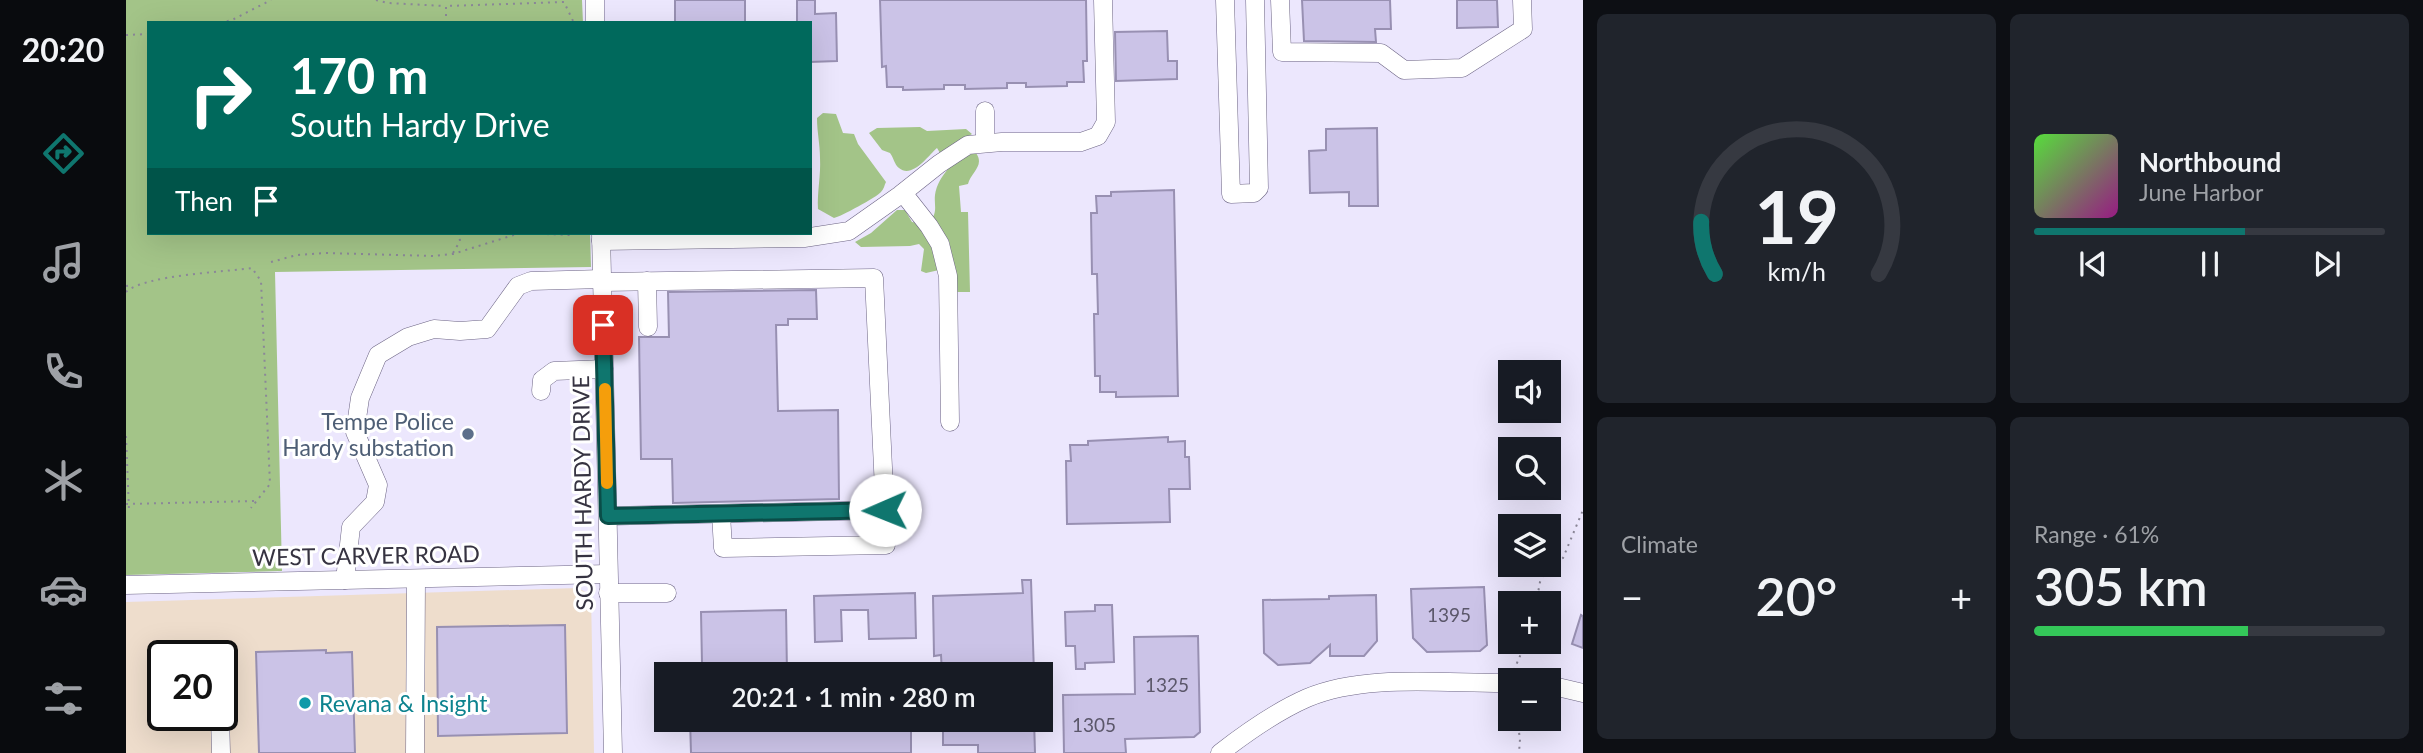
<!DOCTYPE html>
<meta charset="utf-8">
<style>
body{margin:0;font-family:Lato,sans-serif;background:#20242c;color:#f1f3f6;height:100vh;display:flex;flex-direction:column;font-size:26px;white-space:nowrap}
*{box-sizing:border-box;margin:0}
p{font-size:23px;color:#9ea1a6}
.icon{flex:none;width:38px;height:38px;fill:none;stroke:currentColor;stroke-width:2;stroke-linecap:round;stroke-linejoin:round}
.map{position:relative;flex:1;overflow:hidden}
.drawer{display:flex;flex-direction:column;gap:14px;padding:14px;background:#0d0f14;width:840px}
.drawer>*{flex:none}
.top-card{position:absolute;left:21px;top:21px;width:665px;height:214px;border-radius:0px;box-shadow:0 7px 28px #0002;background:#00695c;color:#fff;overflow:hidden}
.buttons{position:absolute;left:1372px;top:360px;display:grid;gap:14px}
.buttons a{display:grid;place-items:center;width:63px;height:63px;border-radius:0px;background:#171b24;box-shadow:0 7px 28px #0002;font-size:35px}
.speed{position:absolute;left:21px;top:640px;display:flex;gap:14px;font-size:35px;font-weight:700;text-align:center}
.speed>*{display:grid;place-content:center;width:91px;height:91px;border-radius:50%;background:#171b24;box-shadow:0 7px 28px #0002;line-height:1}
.speed .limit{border:4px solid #111;border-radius:10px;background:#fff;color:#111}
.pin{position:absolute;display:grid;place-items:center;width:60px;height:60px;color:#fff;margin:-30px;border-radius:14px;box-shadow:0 4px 10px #0006}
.me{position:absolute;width:77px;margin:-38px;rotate:269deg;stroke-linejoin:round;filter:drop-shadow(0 0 5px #0008)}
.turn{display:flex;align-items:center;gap:24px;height:147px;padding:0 28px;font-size:32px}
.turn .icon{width:91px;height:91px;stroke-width:2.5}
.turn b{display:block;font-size:49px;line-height:60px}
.then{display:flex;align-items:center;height:66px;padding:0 28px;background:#0003;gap:14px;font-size:26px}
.big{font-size:52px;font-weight:600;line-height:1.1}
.drawer .widget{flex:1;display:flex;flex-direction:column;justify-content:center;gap:10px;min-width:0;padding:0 24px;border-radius:10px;background:#20242c}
.drawer .dial{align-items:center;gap:0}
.dial svg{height:182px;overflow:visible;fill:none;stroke:#363941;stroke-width:7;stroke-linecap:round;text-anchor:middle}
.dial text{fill:#f1f3f6;stroke:none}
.song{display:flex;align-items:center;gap:21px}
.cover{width:84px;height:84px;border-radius:10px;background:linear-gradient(135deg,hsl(110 70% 55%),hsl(310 70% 35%))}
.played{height:7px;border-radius:4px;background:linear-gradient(90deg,#0f766e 60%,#363941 60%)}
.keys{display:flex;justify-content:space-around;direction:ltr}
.heat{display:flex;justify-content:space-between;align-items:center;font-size:38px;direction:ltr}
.charge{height:10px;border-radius:5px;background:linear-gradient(90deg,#34c759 61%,#363941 0)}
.drawer .tiles{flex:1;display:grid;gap:14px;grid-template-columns:repeat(2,1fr)}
.trip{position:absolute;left:528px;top:662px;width:399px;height:70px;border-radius:0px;background:#171b24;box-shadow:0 7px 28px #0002;font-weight:600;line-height:70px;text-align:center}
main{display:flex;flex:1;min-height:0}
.tabs{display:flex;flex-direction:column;width:126px;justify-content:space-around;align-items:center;background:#090b0e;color:#9ea1a6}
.tabs .icon{width:49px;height:49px}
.tabs .on{color:#0f766e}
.tabs b{font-size:32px;color:#f1f3f6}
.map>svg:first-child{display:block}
</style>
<main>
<nav class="tabs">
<b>20:20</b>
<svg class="icon on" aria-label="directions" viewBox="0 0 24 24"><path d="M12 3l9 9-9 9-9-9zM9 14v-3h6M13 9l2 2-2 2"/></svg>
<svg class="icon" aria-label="music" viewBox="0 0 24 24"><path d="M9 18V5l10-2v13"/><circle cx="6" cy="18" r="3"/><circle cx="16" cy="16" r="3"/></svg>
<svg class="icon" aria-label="phone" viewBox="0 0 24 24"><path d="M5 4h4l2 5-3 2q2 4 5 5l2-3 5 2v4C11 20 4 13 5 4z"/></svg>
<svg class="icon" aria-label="climate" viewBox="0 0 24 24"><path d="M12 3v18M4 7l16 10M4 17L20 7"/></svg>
<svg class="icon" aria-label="car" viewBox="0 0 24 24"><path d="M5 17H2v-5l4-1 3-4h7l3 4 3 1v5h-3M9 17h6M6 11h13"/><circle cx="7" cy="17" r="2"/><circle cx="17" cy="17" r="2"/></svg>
<svg class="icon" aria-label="filters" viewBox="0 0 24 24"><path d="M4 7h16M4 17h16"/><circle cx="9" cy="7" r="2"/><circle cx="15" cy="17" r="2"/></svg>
</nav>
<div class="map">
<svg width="1457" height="753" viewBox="0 0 1457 753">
<rect width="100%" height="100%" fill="#ece7fd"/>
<path fill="#edc" fill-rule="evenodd" d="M452 588 465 595 468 753H0V602ZM37 656H96V716H37Z"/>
<g fill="#a3c488">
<polygon points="0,0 456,0 457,23 23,23 23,233 464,233 465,267 149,272 156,571 0,575"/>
<path d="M697 113 710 114 717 133 728 134 732 144 760 182C758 186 758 189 755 192 751 197 714 217 708 218L692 209C691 192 695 175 694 158 694 144 691 132 691 118Z"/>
<path d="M794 127 801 131 840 129 846 134 814 153 811 148C802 156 786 179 773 168 768 164 768 158 764 153L756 150 743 133 751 128Z"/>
<path d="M850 153C859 166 845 172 842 184L833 186 835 212H842L844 292H831L823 241 807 217C811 210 808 203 809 195 812 176 830 156 850 153Z"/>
<polygon points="771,210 779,210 786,222 793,223 809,247 813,270 800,273 795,271 798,249 793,244 784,246 735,247 729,242 745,233"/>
</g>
<g fill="#cbc3e7" stroke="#9890b2" stroke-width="2">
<rect x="549" y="0" width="70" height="23"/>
<polygon points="671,0 689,0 689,14 710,13 711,61 684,62 684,23 671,23"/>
<polygon points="754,0 960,0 961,61 957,61 958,82 941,82 941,86 900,87 900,83 881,83 881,88 839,89 839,85 818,85 818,89 777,90 777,87 761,87 760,66 756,67"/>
<polygon points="1176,0 1264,0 1265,29 1249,29 1250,42 1178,41"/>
<polygon points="1331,0 1371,0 1372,27 1331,28"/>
<polygon points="1041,31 1042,61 1051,61 1051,79 990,81 989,32"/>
<polygon points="1251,128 1252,206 1223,206 1223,192 1184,193 1183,151 1200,150 1200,129"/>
<polygon points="1048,190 1052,396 990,397 990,392 974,392 974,376 969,376 968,314 972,314 971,274 966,274 965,213 971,213 970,196 985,196 985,192"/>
<polygon points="690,290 691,319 662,319 662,325 650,325 652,411 712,410 713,499 547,503 546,459 515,459 513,337 543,337 542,292"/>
<polygon points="1042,437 1042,442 1059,441 1059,457 1063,457 1064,489 1043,489 1044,522 941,524 940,461 945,461 944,445 962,445 962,441"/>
<polygon points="896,580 905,580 908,674 816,674 815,655 808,656 807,596 897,593"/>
<polygon points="1358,587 1361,645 1354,651 1301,652 1287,638 1285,589"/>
<polygon points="789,593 790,638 743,639 742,610 715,610 716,641 689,642 688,596"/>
<polygon points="1250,595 1251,641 1238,656 1204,656 1204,645 1184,663 1152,665 1138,653 1137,600 1203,599 1203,596"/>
<polygon points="969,605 986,605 988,662 959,663 959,669 950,669 949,646 940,646 939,612 969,611"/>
<polygon points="660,610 661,674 571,674 571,664 576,664 575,612"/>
<polygon points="1455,615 1457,616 1457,648 1446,644"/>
<polygon points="439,625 441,733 312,736 311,627"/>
<polygon points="1072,636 1074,732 1068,737 999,739 1000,753 938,753 937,695 1009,694 1008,637"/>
<polygon points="200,650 200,653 226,652 229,753 133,753 130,652"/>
<polygon points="564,719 785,719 785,753 565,753"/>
<polygon points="840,719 908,719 909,753 852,753 852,745 817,745 817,725 840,724"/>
</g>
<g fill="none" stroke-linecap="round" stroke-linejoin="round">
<defs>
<g id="minor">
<polyline points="469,0 469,23"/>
<polyline points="1099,0 1105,194 1128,193 1133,188 1129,0"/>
<polyline points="1154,0 1156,52 1255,53 1278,70 1336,68 1397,29 1396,0"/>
<polyline points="859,111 859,143"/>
<polyline points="777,193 803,226 814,244 822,276 824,422"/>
<polyline points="475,233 487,753"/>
<polyline points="475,241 678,238 723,231 774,195 813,164 842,145 876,142 955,142 972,136 980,122 977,0"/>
<polyline points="521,281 522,327"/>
<polyline points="476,282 748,278 759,510 482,516"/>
<polyline points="415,391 416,380 428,371 478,369"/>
<polyline points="595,514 597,548 760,545 759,510"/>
<polyline points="219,580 225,527 249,502 252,485 229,432 234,398 252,355 282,337 308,329 334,331 361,329 392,286 405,281 476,279"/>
<polyline points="0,585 482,574"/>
<polyline points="482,593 541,593"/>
<polyline points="1423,685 1457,693"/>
<polyline points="94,716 95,753"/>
<polyline points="289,753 290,579"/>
<path d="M1094 753C1121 732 1149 712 1181 698 1240 673 1321 684 1384 683"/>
</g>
</defs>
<use href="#minor" stroke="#6d6585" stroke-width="19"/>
<g stroke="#8b8798" stroke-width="2" stroke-dasharray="2 5" stroke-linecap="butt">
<polyline points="250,0 262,3 319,6"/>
<polyline points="94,23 106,20 145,0"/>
<polyline points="320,23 320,6 438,2 448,23"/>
<polyline points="0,35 23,34"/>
<polyline points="327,253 334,241 333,233"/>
<polyline points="145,262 171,255 200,253 307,256 327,254 394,233 444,235 445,233"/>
<polyline points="0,286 6,285"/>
<path d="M0 292C18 275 98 272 126 268L135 281 144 484 125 508"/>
<polyline points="0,436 3,510"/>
<polyline points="0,504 128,501"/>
<polyline points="1410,604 1414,582 1420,569 1437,558 1457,510"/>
<polyline points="1388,670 1400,642"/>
<polyline points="1391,719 1394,739 1393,753"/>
</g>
<use href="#minor" stroke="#fff" stroke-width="18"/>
</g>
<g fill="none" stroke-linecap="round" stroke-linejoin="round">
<defs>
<polyline id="route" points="477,325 482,516 759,510"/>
</defs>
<use href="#route" stroke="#0a4d48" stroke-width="18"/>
<use href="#route" stroke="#0f766e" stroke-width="12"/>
<polyline stroke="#f59e0b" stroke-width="12" points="479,389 481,483"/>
</g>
<circle fill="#5c6f8a" stroke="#fff" stroke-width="2.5" cx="342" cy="434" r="7"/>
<circle fill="#0f9aa8" stroke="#fff" stroke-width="2.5" cx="179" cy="703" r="7"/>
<g text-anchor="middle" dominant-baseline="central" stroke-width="6" stroke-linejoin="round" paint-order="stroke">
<g font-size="19" fill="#5b576a">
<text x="1323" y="614">1395</text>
<text x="1041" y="684">1325</text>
<text x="968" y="724">1305</text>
</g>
<g font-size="23" fill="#4e5e75" stroke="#fff" text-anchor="end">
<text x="328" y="421">Tempe Police<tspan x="328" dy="26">Hardy substation</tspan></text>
</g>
<g font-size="23" fill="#363341" stroke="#fff">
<text transform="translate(456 493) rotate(-91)">SOUTH HARDY DRIVE</text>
<text transform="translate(240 555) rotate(-1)">WEST CARVER ROAD</text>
</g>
<g font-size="23" fill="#0d838f" stroke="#fff" text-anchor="start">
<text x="193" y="703">Revana &amp; Insight</text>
</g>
</g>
</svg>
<div class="buttons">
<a><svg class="icon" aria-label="sound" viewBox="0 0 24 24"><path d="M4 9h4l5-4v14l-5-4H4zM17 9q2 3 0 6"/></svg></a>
<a><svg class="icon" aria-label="search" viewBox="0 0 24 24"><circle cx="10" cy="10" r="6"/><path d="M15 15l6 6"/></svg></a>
<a><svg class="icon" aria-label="layers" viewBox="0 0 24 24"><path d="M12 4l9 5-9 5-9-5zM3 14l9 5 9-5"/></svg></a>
<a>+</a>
<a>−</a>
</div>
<div class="speed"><div class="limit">20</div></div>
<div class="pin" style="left:477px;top:325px;background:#d93025"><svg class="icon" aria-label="arrive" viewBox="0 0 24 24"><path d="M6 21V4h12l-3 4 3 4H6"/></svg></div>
<svg class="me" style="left:759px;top:510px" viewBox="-20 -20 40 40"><circle r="19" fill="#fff"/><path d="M0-13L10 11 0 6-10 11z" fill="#0f766e"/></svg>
<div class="trip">20:21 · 1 min · 280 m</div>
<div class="top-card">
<div class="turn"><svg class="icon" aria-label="right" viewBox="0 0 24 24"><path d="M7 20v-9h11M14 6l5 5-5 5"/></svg><div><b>170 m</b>South Hardy Drive</div></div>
<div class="then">Then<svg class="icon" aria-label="arrive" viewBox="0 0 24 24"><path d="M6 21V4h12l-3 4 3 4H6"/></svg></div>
</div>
</div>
<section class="drawer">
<div class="tiles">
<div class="widget dial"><svg viewBox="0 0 100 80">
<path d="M14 69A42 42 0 1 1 86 69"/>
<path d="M14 69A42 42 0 0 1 8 46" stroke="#0f766e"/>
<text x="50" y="56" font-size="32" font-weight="700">19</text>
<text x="50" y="72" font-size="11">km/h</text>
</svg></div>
<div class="widget">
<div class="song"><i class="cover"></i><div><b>Northbound</b><p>June Harbor</p></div></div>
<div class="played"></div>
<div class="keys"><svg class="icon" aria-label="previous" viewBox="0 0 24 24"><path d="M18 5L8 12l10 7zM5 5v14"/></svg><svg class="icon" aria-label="pause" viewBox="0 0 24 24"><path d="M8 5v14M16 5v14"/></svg><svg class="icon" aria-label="next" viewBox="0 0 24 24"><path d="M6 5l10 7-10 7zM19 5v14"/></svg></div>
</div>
<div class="widget"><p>Climate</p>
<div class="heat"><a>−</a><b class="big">20°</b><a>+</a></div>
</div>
<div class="widget"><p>Range · 61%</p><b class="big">305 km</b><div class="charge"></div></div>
</div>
</section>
</main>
